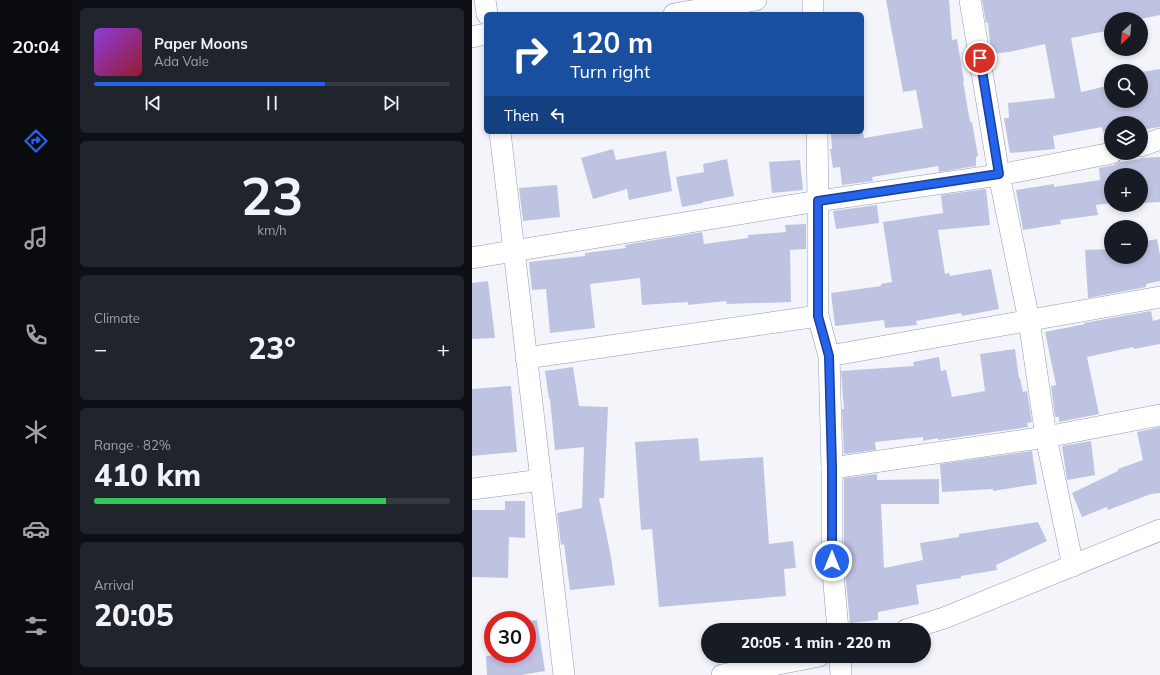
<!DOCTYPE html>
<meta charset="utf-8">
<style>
body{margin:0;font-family:Mulish,sans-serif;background:#20242c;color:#f1f3f6;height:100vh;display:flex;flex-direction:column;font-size:15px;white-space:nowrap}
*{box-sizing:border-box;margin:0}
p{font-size:13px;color:#9ea1a6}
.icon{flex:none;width:22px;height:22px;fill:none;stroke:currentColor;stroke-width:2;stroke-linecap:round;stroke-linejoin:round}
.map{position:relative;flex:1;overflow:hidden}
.side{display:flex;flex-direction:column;gap:8px;padding:8px;background:#0d0f14;width:400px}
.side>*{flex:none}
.hud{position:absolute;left:12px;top:12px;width:380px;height:122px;border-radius:6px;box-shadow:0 2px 6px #0003;background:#1a4fa0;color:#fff;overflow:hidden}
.needle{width:26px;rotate:206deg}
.tools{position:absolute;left:632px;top:12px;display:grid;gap:8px}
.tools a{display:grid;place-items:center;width:44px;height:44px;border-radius:50%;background:#171b24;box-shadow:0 2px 6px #0003;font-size:20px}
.speed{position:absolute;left:12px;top:611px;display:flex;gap:8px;font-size:20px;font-weight:700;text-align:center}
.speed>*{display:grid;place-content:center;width:52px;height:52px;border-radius:50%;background:#171b24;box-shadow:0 2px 6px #0003;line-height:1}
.speed .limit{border:6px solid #d22;background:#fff;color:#111}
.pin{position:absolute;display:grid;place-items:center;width:34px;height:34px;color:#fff;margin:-17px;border:2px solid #fff;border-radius:50%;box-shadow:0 1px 4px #0007}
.me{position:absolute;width:44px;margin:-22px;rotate:0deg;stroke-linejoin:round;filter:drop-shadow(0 0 3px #0008)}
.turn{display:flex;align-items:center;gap:14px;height:84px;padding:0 20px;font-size:18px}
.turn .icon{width:52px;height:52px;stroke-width:2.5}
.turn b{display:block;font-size:28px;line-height:34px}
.then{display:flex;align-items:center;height:38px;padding:0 20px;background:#0003;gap:8px;font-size:15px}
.big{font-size:30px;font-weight:800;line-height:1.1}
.side .card{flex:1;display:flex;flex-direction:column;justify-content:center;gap:6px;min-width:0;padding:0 14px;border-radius:6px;background:#20242c}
.side .dial{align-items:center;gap:0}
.dial b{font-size:52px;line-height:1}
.song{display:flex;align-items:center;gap:12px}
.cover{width:48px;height:48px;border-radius:6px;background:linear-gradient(135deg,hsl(270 70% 55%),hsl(350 70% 35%))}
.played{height:4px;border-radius:2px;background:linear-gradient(90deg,#2563eb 65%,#363941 65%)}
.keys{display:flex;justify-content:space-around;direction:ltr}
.heat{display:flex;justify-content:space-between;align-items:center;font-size:22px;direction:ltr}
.charge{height:6px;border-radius:3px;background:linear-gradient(90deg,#34c759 82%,#363941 0)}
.trip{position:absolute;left:229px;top:623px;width:230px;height:40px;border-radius:20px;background:#171b24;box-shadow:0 2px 6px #0003;font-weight:800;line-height:40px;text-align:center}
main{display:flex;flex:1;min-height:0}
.dock{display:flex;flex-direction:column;width:72px;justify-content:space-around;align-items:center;background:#090b0e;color:#9ea1a6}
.dock .icon{width:28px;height:28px}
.dock .active{color:#2563eb}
.dock b{font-size:18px;color:#f1f3f6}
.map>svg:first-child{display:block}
</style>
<main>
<nav class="dock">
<b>20:04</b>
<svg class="icon active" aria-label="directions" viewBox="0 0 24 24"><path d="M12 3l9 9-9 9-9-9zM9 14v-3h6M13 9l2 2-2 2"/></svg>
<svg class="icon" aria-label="music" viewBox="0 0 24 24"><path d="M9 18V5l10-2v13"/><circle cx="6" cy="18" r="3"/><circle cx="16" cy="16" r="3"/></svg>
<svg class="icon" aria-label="phone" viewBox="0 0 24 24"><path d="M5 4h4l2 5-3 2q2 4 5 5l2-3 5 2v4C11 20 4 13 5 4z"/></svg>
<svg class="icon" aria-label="climate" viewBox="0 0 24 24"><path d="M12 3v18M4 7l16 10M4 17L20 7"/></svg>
<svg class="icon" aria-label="car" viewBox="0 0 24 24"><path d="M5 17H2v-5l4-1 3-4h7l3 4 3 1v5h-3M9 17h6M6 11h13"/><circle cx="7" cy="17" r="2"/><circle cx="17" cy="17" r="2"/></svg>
<svg class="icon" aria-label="filters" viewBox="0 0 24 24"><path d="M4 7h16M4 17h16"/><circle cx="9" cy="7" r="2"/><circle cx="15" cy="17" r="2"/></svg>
</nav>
<section class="side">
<div class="card">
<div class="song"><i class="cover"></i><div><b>Paper Moons</b><p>Ada Vale</p></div></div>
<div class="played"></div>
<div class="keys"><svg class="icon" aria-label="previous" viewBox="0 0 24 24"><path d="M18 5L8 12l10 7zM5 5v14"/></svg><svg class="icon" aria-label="pause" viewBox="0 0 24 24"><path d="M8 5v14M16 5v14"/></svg><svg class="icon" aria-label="next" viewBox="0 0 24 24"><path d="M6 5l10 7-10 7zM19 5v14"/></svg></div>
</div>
<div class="card dial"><b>23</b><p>km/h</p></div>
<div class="card"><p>Climate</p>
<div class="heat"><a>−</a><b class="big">23°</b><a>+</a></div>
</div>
<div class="card"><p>Range · 82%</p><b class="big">410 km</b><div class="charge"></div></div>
<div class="card"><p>Arrival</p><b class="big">20:05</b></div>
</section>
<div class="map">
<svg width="688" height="675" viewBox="0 0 688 675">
<rect width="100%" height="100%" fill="#f4f5fb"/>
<g fill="#bfc3e2">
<polygon points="414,0 477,0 480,40 485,39 492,81 491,81 498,122 500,122 506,156 504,157 504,166 467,172 466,166 400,177 401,181 370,185 368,167 361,168 358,149 360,149 359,132 391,132 392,138 451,128 444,90 431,92"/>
<polygon points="510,0 688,0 688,15 669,19 639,19 639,30 599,38 609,92 639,85 639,101 669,101 669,72 688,69 688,127 669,130 669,123 639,123 639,130 631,132 630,127 581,136 583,149 538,153 532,118 537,118 536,103 583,98 573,44 537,52 519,54 516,23 514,23"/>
<polygon points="141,149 144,160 194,151 200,191 157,200 155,189 121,199 109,158"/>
<polygon points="688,157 688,202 671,203 671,198 669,199 669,175 639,175 639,203 624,205 626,215 588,220 589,224 551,230 544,190 582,184 582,187 628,180 627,168 642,165 648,162 668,159 668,158"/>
<polygon points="255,159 262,196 231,202 231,203 210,207 204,177 232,172 231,164"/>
<polygon points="328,160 331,190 300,193 297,162"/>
<polygon points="85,185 88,217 51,221 47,188"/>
<polygon points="514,189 518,225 466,230 473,274 477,273 478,276 519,269 527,309 490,316 489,313 444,321 445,325 413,328 412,320 363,326 359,293 409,286 409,284 420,282 411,222 471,213 469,195"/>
<polygon points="405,205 407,223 364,229 361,211"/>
<polygon points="334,224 334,249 318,250 319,302 255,304 254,301 216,305 216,302 170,305 168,278 118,284 123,328 78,333 74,289 60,290 57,262 113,256 113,253 154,248 153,245 230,232 232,244 276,238 276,235 314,232 313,225"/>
<polygon points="685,239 688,255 688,281 674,284 674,287 616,298 613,250 639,249 639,257 669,257 669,242"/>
<polygon points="16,281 23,338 0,339 0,283"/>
<polygon points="679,311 681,321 688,319 688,344 662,349 661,347 615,357 627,414 587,422 587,417 583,417 579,386 584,385 573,332 613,324 612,323"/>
<polygon points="543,349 547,378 548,378 551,392 555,391 560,422 555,423 556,427 466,440 466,438 451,441 451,437 403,442 404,450 372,454 370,409 372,409 369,371 442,366 441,362 467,357 469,371 474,370 480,397 513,391 508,354"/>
<polygon points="101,367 107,406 136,407 132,498 127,498 139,557 143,585 98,590 92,544 89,545 85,513 110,508 112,447 83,450 78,399 77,399 73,371"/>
<polygon points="39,386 45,452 0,456 0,389"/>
<polygon points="688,427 688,493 679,494 636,510 635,507 610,517 600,493 646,471 646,469 671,460 665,432"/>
<polygon points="226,438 228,461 291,457 297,544 321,541 324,568 312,569 314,596 187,607 180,529 169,530 163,442"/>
<polygon points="619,441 623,475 595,480 590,446"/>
<polygon points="560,451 565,484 521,491 521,489 470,492 468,464"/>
<polygon points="405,474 405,480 467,479 467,504 409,504 412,568 451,560 448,543 487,537 487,534 566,522 575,541 524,565 525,570 489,576 489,578 444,585 447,604 406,612 406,620 378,623 372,560 372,478"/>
<polygon points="33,501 53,501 53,538 37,537 36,578 0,577 0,510 33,510"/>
<polygon points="65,620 73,671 49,675 15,675 14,656 55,654 55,621"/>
</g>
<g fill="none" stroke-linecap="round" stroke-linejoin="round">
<defs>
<g id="street">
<polyline points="13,0 15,14"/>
<polyline points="341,0 341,14"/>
<polyline points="498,0 527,175 557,320 574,437 601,566"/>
<polyline points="202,14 284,0"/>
<polyline points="0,37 14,34"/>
<polyline points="28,132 92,675"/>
<polyline points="345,132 346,201 346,316 357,356 360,468 360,561 366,630"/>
<polyline points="669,146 688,139"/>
<polyline points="0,258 41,251 346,201 527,175 640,153"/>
<polyline points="357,356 688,297"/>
<polyline points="54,358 346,316"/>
<polyline points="360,468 574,437 688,415"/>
<polyline points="0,489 69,480"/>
<polyline points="434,630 472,618 688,530"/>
<polyline points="368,656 369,675"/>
<polyline points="250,675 347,656"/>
</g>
</defs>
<use href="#street" stroke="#9498b5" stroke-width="22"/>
<use href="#street" stroke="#fff" stroke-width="21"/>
</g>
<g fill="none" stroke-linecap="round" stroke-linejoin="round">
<defs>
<polyline id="route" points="360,561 360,468 357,356 346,316 346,201 527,174 508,58"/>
</defs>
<use href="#route" stroke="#184099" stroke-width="10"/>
<use href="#route" stroke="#2563eb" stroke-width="7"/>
</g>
</svg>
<div class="tools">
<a><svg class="needle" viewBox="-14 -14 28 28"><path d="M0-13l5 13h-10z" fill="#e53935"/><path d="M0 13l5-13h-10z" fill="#9ea1a6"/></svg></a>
<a><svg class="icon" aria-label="search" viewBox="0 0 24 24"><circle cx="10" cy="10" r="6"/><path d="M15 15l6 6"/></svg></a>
<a><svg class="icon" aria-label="layers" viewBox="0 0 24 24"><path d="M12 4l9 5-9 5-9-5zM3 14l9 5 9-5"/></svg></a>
<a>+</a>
<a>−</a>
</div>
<div class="speed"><div class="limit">30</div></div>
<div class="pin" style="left:508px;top:58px;background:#d93025"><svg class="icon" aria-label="arrive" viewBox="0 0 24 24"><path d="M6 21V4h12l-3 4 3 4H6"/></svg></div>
<svg class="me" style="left:360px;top:561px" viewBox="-20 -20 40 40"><circle r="17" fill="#2563eb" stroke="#fff" stroke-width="3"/><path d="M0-11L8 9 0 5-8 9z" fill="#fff"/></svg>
<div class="trip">20:05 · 1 min · 220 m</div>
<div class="hud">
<div class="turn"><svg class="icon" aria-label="right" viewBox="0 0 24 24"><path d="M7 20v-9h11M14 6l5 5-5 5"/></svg><div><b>120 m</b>Turn right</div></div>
<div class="then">Then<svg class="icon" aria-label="left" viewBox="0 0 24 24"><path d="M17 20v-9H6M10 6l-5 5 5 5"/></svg></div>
</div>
</div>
</main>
